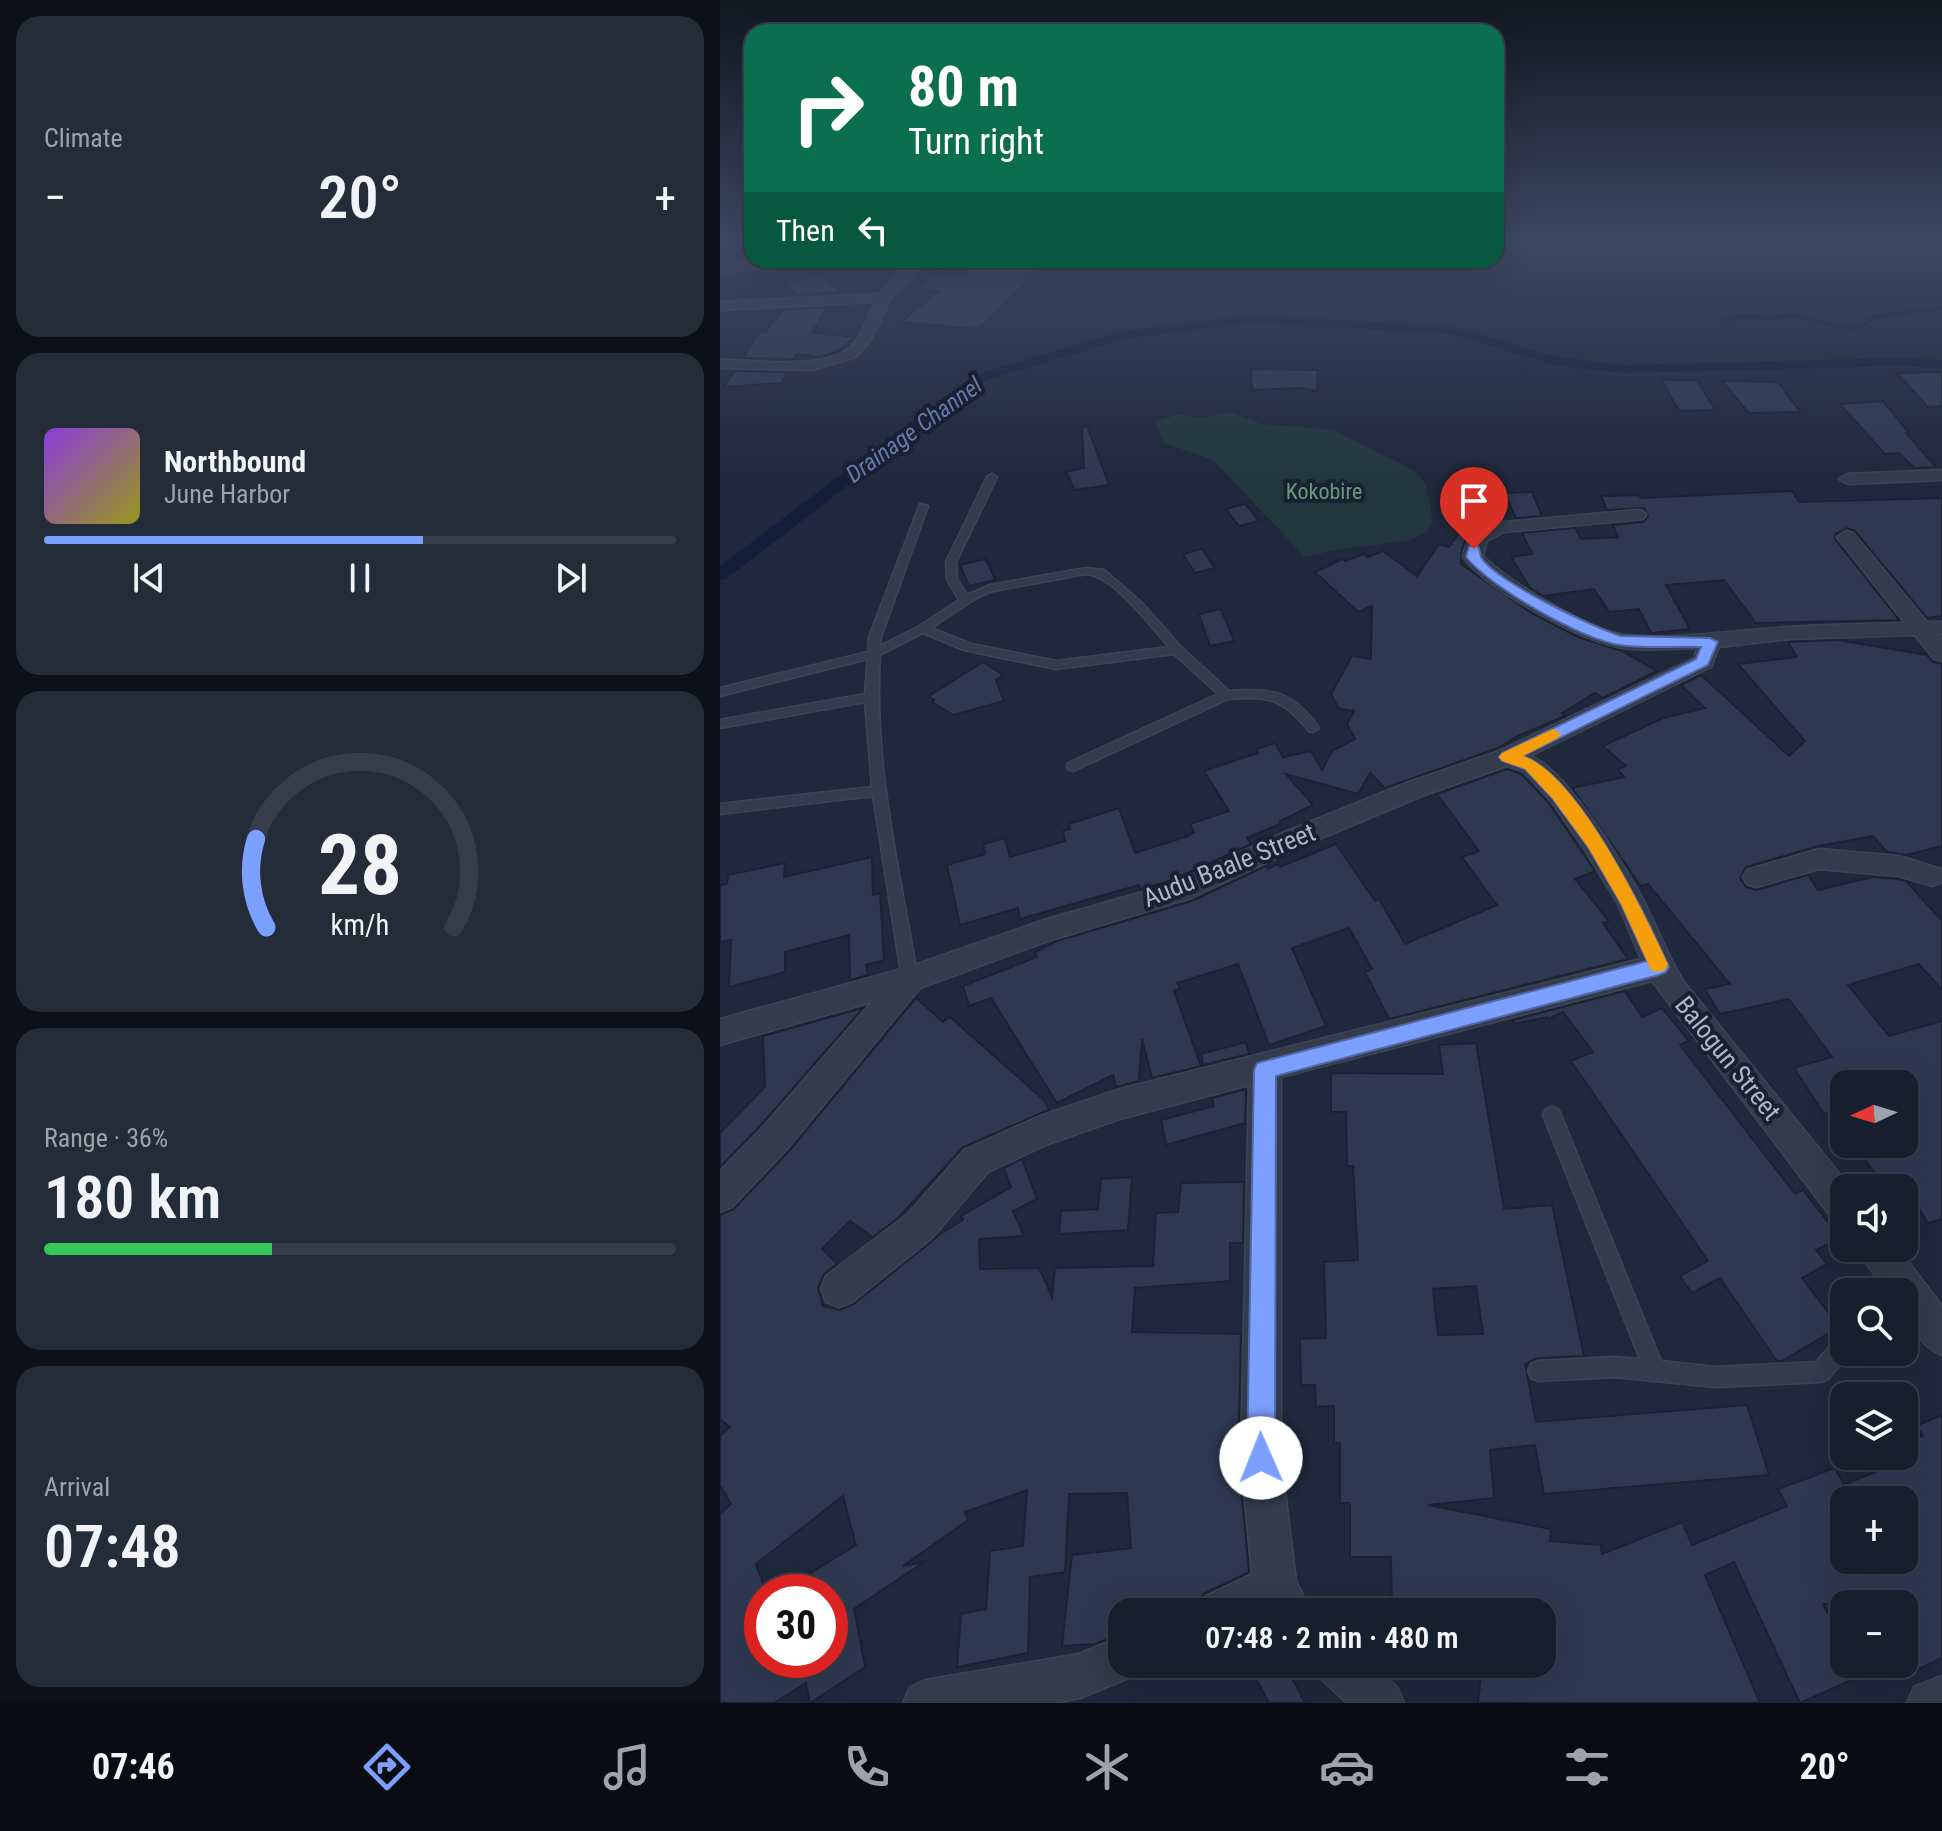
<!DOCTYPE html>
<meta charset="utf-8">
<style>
body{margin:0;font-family:"Roboto Condensed",sans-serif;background:#242b39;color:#f1f3f6;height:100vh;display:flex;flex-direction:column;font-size:30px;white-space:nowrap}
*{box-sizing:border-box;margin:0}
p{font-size:26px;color:#9ea2aa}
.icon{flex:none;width:44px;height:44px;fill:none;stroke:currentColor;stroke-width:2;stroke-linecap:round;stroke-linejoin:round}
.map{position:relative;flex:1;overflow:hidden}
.drawer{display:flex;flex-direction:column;gap:16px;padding:16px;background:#0d1019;width:720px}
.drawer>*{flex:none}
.guide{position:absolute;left:24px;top:24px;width:760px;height:244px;border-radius:24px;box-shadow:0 8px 32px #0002,0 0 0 2px #363c49;background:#0b6e4f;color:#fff;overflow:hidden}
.needle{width:52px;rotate:266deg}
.fabs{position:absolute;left:1110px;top:1070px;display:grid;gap:16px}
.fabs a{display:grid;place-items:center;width:88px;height:88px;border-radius:16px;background:#171e2d;box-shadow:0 8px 32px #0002,0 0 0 2px #363c49;font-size:40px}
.speed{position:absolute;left:24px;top:1574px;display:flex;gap:16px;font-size:40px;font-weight:700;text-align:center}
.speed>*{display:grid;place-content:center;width:104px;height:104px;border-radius:50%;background:#171e2d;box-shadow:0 8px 32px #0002,0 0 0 2px #363c49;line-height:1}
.speed .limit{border:12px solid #d22;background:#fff;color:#111}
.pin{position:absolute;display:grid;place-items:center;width:68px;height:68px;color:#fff;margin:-82px -34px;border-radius:50% 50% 50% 0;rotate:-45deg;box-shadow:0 0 8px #0007}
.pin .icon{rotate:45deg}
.me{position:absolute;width:88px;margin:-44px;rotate:359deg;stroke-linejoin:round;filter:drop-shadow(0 0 6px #0008)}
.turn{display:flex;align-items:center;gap:28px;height:168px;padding:0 32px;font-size:36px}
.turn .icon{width:104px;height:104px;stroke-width:2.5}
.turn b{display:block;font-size:56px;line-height:68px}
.then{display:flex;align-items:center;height:76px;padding:0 32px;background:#0003;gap:16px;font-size:30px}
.big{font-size:60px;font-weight:600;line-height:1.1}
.drawer .card{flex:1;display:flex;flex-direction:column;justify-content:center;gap:12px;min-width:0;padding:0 28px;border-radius:24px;background:#242b39}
.drawer .dial{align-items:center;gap:0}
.dial svg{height:208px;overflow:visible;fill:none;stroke:#363c49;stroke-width:7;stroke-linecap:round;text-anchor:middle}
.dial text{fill:#f1f3f6;stroke:none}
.song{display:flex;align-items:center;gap:24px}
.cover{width:96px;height:96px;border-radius:12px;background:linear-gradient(135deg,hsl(270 70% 55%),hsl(60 70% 35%))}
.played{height:8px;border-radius:4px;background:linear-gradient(90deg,#7ca0ff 60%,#363c49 60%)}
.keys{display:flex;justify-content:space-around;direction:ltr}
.heat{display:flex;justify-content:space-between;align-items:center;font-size:44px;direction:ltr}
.charge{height:12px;border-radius:6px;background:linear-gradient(90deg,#34c759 36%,#363c49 0)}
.trip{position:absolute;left:388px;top:1598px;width:448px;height:80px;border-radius:24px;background:#171e2d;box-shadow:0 8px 32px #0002,0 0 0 2px #363c49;font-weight:600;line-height:80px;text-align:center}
.dock{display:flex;height:128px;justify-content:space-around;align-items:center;background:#090c12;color:#9ea2aa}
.dock .icon{width:56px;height:56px}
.dock .current{color:#7ca0ff}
.dock b{font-size:36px;color:#f1f3f6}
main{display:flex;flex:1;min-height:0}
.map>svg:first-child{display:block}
</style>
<main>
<section class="drawer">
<div class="card"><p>Climate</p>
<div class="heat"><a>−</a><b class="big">20°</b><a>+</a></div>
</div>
<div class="card">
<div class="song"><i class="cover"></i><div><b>Northbound</b><p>June Harbor</p></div></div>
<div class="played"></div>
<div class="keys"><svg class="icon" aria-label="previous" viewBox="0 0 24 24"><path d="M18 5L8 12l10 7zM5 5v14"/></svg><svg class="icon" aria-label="pause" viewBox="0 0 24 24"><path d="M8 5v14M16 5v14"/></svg><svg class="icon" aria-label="next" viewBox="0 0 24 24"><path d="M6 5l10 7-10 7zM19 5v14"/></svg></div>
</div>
<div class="card dial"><svg viewBox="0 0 100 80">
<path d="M14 69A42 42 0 1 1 86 69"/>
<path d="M14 69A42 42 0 0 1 10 35" stroke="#7ca0ff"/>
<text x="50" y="56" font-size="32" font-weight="700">28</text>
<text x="50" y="72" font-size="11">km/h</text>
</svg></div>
<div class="card"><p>Range · 36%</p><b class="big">180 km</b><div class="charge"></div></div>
<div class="card"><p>Arrival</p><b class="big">07:48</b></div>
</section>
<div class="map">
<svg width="1222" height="1703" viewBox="0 0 1222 1703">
<rect width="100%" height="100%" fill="#1f283c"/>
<polygon fill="#21373d" points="512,413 541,424 613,430 680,463 696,472 706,485 713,524 705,533 691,540 615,550 585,557 493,460 444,443 436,422 458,414 482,418"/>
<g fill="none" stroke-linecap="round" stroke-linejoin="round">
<path stroke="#121e3a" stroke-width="4" d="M1005 320C1022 315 1031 317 1048 318 1056 319 1064 315 1072 315 1100 317 1132 342 1154 317L1222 308"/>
<polygon fill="#121e3a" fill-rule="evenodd" points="529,315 732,326 835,357 905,365 1178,358 1222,360 1222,368 1178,366 905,373 834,365 731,334 529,323 404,339 264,381 6,579 0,580 0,566 254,375 403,331"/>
</g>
<g fill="#2e3951" stroke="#1b2233" stroke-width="2" fill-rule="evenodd">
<polygon points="259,260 330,260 258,329 181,322 218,291 197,289 218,272 242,274"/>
<polygon points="100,275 119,290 117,293 72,295 74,292 65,284"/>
<polygon points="108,307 92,333 135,337 120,350 100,357 76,354 74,359 23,358 38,333 45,333 62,310"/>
<polygon points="531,369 598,370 597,391 581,388 532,390"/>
<polygon points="14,371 67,372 62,383 4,387"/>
<polygon points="1222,372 1222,406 1208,407 1177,373"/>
<polygon points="942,380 977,380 995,410 959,411"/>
<polygon points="1002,381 1058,382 1080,412 1029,413"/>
<polygon points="1163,401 1189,433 1186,433 1216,467 1194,468 1179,453 1165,454 1120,404"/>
<polygon points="367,426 389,485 355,490 346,472 364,468 362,427"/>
<polygon points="1072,491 1079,502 1222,498 1222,616 1207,618 1135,531 1127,528 1115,534 1115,539 1179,620 1036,623 1004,580 946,585 970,629 931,633 919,609 889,612 874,589 823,596 810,588 791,557 812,554 802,533 855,528 861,539 898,537 893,525 923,522 928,517 924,508 887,510 881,496 919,495 921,498"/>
<polygon points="812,492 822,516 796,518 786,497 771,521 747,537 742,549 741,564 813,614 858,637 902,651 937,671 883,698 875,693 842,713 845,716 798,736 778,748 665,788 650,773 638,794 566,774 593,805 560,821 562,823 527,838 531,844 453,880 421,889 419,885 300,919 298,908 240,925 227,865 265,854 263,844 285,838 290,857 345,841 343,831 350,829 349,824 399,808 415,853 468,836 474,832 470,824 509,811 484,771 538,753 536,749 555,743 563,757 591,751 602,770 612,751 635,739 627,724 634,711 619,709 611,694 632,656 651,659 652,606 638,612 595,572 622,559 625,561 644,554 648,557 663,551 697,576 719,544 729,547 754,512 748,494"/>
<polygon points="525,504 539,521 519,526 506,509"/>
<polygon points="482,549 495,568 475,573 463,554"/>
<polygon points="266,559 275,580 249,586 240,565"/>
<polygon points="501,609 514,641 490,646 479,614"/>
<polygon points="1117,640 1207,655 1213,662 1222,664 1222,846 1187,855 1167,852 1153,836 1098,846 1026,867 1020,878 1026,887 1037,890 1088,875 1098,890 1152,877 1178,879 1186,881 1222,921 1222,990 1199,964 1128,985 1169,1036 1222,1021 1222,1219 1208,1223 1190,1195 1184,1197 1184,1188 1165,1188 1134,1144 1184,1144 1184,1084 1124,1084 1124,1108 1104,1114 1074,1068 1112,1057 1069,999 1000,1014 985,989 1010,984 928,884 921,886 852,788 904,777 898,769 906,766 883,746 943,718 985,708 961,685 981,675 1069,756 1085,741 1018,664 1077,657 1068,642"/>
<polygon points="263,662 283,675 276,680 284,701 233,715 212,702 214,700 209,696"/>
<polygon points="787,769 801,774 828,802 862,852 875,871 855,879 889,921 883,923 908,959 669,1019 645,972 652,969 629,928 572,948 606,1026 549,1045 518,964 457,983 460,988 454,991 481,1066 432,1078 422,1039 419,1081 396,1087 393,1075 337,1103 271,998 249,1006 243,986 317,957 315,952 337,941 472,901 546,866 548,869 558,864 560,867 616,844 655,901 659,899 685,944 777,905 742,857 759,851 717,794"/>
<polygon points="152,857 153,895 160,893 164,960 146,965 148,975 130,980 129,935 65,952 65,972 9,987 11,940 0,942 0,885 7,884 8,875 65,863 64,877"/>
<polygon points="905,991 922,1017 942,1008 969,1041 960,1045 1075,1194 1083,1190 1120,1238 1096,1250 1107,1264 1082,1278 1119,1327 1062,1361 1057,1361 1000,1278 972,1293 960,1276 988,1261 851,1061 873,1052 843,1012 828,1019 827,1017 795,1024 793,1020"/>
<path d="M196 998 223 1022 230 1017 325 1101 329 1110 243 1147 178 1218 153 1237 130 1221 102 1249 117 1264 104 1274 98 1288 103 1306 120 1310 134 1304 219 1235 243 1220 241 1216 291 1187 284 1168 302 1159 317 1199 293 1211 304 1236 259 1239 260 1269 319 1268 332 1297 335 1268 433 1266 436 1213 458 1212 461 1183 524 1182 523 1243H510V1281L415 1288 412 1332 521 1334 518 1458 529 1572 483 1594 477 1605 457 1612H402V1633L375 1644 342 1646 352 1555 411 1548 407 1493 349 1494 345 1572 310 1577 308 1653 237 1667 241 1614 266 1609 270 1551 303 1546 307 1490 245 1512 248 1520 183 1566 204 1562 134 1609 145 1667 90 1703 86 1683 54 1703H0V1514L11 1504 0 1485V1436L10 1427 0 1419V1215L14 1209 69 1151ZM123 1496 136 1545 60 1592H110V1660H42V1592H46L36 1564Z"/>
<polygon points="143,1008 41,1125 0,1167 0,1133 45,1087 43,1036"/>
<polygon points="526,1042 529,1054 483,1065 481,1054"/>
<path d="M756 1043 784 1209 832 1205 864 1356 818 1358 805 1364 816 1422 1027 1405 1049 1475 824 1494 815 1445 770 1450 774 1498 708 1505 831 1529 830 1541 881 1545 882 1554 962 1522 972 1545 1067 1506 1058 1489 1115 1468 1124 1485 1162 1469 1154 1456H1184V1443L1203 1436 1197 1426 1222 1415V1658L1184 1676V1604H1103L1124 1645V1664H1167L1080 1703 1014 1562 985 1575 1040 1703H758L762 1664H822V1612H804L765 1603 766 1612H672L671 1557H630V1503H620V1443H614V1406L596 1407 595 1385H581L580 1339 606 1338 604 1262 638 1260 633 1166H627L626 1112H611V1073L723 1074 719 1045ZM756 1286 763 1334 718 1335 713 1289ZM1124 1500H1184V1560H1124Z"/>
<polygon points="526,1089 525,1123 446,1145 441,1120 494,1106 492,1098"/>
<polygon points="412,1177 408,1230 339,1234 341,1211 378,1209 381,1179"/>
<polygon points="528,1664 565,1664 585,1703 549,1703"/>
</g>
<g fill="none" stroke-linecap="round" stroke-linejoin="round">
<defs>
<g id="lane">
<path d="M272 474 277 477 236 562 237 579 247 595 270 585 366 568 384 570 422 603 461 647 509 691C551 687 574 692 599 728L593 732 589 731C563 699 549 695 508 699L353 771 348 769 347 766 348 763 498 694 454 654 336 669 244 650 203 633 160 655C153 764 180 873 198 979L196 984 190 986 184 984 182 979 153 796 0 814V804L152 787 145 702 0 728V720L145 694 148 659 0 696V688L148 652 149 637 200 504 208 506 161 637 160 646 198 627 239 600 227 579 226 562 267 477ZM366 574C394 576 430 626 449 647L336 661 251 644 211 628 258 597 273 591Z"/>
<polygon points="832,1107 838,1109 841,1115 941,1361 996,1367 1096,1362 1117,1338 1124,1335 1124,1352 1131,1352 1108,1379 1101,1382 996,1387 895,1377 818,1381 811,1378 808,1371 811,1364 818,1361 895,1357 920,1359 823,1115 826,1109"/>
</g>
<g id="street">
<path d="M45 260H206L170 300 150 341 136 357 92 370 0 368V360C35 360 96 369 126 351 140 342 148 317 155 302L0 310V302L160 294 189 264 69 265 0 273V265Z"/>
<polygon points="1222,470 1222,480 1128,484 1119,479 1128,474"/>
<path d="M917 510 923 511 926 515 923 519 784 532 767 541 763 556C788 581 870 631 906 635 961 640 1015 630 1070 627 1108 624 1147 624 1185 623L1117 537 1126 531 1133 533 1207 622H1222V634H1217L1222 640V661L1214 659 1195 635 1068 639 999 647 991 667 810 756C844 767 901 861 920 894 936 923 946 954 964 982L1131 1188H1124V1223L1112 1218 932 981 561 1077V1458L576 1581 591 1612H477L484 1597 532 1574 521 1458 529 1085 400 1119 328 1144 268 1172 212 1238 132 1302 119 1307 106 1302 101 1289 106 1276 188 1214 244 1150 320 1116 400 1089 921 959 898 904 865 850 830 800 803 771 787 766 707 794 580 847 471 898 328 941 200 988 67 1149 12 1207 0 1212V1171L43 1127 152 1002 0 1045V1019L189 967 324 920 454 883 562 833 689 782 779 751 974 658 977 648C952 648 921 652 897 647 856 638 768 590 743 557 746 537 756 529 774 523Z"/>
<polygon points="1099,849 1179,856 1221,869 1222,882 1212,886 1179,876 1099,869 1036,887 1027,884 1023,877 1027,870"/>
<path d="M1138 1248H1178L1222 1306V1355C1196 1344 1184 1318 1184 1292H1167L1144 1260Z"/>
<polygon points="402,1636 402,1664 422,1664 418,1674 360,1698 334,1703 183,1703 190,1687 206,1680 359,1654"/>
<polygon points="596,1664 651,1664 677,1687 684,1703 627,1703 602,1680"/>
<polygon points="1222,1676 1222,1703 1187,1703 1194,1687"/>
</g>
</defs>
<use href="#lane" stroke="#3d4455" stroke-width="3"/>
<use href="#street" stroke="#3d4455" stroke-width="3"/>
<use href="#lane" fill="#333b4c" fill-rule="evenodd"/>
<use href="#street" fill="#333b4c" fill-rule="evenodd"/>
</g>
<linearGradient id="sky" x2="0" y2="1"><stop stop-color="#111621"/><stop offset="0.5" stop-color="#3c4861"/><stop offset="1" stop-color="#3c4861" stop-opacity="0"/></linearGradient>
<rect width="1222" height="479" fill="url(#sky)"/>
<path fill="#7ca0ff" stroke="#5168a6" stroke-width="2" d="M749 546H758C760 550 760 554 761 557 775 581 874 628 901 636L990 638 998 642 988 665 803 756C857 774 926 915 949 967L946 972 939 975 556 1076 555 1458 551 1467 541 1472 531 1467 527 1458 534 1070 537 1063 927 961 901 904 868 847 832 798 805 769 782 761 779 757 782 753 976 659 981 647C955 646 926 649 900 645 862 640 770 587 746 557Z"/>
<path fill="#f59e0b" d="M833 729 841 734 838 738 803 756C858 774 924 912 948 964L945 970 938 972 931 970 901 904 868 847 832 798 805 769 782 761 779 757 782 753Z"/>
<g text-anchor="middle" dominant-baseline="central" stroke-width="8" stroke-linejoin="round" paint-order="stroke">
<g font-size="22" fill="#639c76" stroke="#192031">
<text x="604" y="491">Kokobire</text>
</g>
<g font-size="24" font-style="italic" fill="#637aab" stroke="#192031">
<text transform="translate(194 430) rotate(-36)">Drainage Channel</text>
</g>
<g font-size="26" fill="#aeb5c8" stroke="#192031">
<text transform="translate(509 865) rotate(-22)">Audu Baale Street</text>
<text transform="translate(1008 1058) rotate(51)">Balogun Street</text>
</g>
</g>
</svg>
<div class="fabs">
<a><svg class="needle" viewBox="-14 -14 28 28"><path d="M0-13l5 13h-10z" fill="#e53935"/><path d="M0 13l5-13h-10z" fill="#9ea2aa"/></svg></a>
<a><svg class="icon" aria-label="sound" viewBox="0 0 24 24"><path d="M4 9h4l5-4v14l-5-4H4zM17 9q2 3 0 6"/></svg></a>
<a><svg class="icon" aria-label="search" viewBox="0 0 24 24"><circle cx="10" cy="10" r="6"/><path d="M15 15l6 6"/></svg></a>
<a><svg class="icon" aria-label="layers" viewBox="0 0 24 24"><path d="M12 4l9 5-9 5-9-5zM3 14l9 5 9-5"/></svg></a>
<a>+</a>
<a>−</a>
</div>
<div class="speed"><div class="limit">30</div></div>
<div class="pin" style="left:754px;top:549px;background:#d93025"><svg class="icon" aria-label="arrive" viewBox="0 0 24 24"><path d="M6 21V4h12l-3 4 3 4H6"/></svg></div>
<svg class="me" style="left:541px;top:1458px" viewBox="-20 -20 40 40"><circle r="19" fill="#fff"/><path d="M0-13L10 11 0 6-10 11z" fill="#7ca0ff"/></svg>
<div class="trip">07:48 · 2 min · 480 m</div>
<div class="guide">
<div class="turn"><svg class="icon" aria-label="right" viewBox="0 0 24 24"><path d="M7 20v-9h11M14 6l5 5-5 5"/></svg><div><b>80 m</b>Turn right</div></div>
<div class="then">Then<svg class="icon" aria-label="left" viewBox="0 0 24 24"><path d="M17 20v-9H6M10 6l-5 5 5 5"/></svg></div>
</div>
</div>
</main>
<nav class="dock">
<b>07:46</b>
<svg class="icon current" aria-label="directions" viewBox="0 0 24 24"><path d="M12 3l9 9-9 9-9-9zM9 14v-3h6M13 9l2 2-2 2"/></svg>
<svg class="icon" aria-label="music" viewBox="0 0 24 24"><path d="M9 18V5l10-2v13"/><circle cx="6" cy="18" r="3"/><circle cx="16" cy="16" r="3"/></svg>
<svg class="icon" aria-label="phone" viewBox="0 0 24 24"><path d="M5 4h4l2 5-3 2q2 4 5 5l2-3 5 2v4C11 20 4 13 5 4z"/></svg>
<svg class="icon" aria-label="climate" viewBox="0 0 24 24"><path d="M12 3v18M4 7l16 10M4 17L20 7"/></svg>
<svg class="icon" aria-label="car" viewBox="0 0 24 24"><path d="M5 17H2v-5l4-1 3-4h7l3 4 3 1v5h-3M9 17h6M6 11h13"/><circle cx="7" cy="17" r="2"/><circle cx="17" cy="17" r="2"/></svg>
<svg class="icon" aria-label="filters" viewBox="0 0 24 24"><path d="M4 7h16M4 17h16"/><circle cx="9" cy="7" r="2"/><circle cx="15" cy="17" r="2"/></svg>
<b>20°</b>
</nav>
